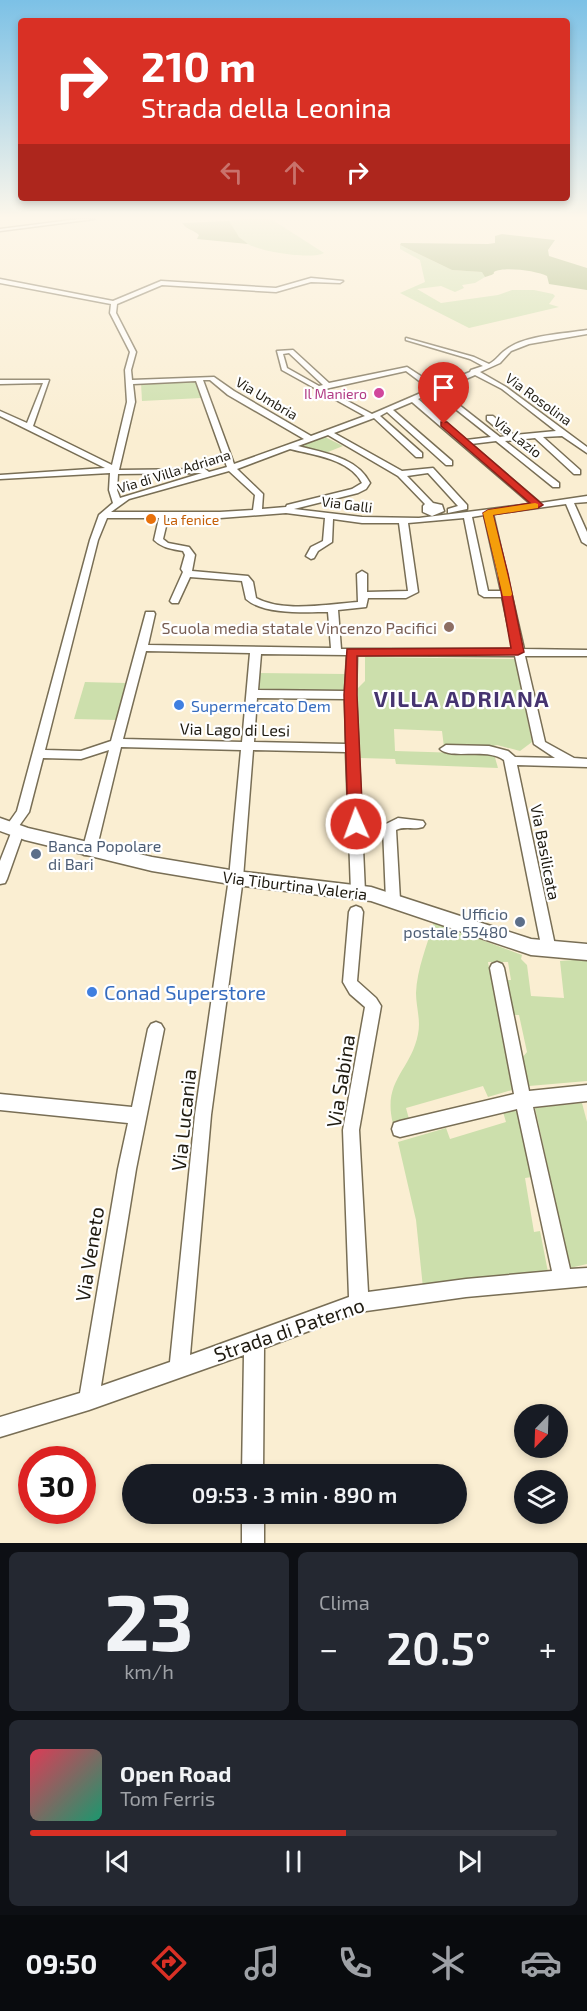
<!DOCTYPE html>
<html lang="it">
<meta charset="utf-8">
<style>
body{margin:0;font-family:"Exo 2",sans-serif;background:#242831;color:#f1f3f6;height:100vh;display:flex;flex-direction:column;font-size:22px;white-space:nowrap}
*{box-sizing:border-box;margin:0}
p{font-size:20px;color:#9ea1a6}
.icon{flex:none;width:33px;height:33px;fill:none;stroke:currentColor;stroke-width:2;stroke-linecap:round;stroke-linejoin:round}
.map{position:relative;height:1543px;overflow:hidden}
.panel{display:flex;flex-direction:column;gap:9px;padding:9px;background:#0d0f14;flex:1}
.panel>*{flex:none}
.hud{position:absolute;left:18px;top:18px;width:552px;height:183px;border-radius:6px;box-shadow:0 3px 9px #0003;background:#d93025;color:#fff;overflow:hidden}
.needle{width:39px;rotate:203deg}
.controls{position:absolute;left:514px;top:1404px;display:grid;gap:12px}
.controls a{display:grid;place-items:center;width:54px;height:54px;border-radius:50%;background:#171b24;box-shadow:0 3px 9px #0003;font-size:30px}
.speed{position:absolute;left:18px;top:1446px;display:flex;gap:12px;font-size:30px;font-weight:700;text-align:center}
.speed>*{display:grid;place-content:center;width:78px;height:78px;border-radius:50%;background:#171b24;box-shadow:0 3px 9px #0003;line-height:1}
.speed .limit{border:9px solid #d22;background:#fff;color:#111}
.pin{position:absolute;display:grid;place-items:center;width:51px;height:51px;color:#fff;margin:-62px -26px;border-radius:50% 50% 50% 0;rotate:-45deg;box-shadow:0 0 6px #0007}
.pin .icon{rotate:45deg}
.me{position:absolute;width:66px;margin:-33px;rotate:358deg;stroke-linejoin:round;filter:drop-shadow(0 0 4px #0008)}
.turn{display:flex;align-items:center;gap:21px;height:126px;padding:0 24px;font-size:27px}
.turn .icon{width:78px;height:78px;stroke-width:2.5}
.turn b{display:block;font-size:42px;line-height:51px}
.lanes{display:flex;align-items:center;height:57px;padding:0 24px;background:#0003;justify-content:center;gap:30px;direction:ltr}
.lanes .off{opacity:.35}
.big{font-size:45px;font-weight:600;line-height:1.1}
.panel .widget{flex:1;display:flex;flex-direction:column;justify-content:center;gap:9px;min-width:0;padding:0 21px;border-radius:9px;background:#242831}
.panel .dial{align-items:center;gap:0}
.dial b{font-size:78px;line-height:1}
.song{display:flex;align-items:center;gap:18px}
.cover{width:72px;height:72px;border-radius:9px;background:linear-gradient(135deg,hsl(350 70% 55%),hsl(160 70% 35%))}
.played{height:6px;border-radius:3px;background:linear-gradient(90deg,#d93025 60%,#363941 60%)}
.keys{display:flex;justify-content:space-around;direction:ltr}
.heat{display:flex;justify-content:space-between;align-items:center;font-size:33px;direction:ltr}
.panel .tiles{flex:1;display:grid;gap:9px;grid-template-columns:1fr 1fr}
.widget:last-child{grid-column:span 2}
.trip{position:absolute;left:122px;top:1464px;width:345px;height:60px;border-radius:30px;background:#171b24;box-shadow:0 3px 9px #0003;font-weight:600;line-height:60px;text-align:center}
.menu{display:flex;height:96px;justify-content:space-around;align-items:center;background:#090b0e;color:#9ea1a6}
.menu .icon{width:42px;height:42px}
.menu .selected{color:#d93025}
.menu b{font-size:27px;color:#f1f3f6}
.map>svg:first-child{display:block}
</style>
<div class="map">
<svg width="587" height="1543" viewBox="0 0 587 1543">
<rect width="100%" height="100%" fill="#faeed2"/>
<g fill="#ccdfac">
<path d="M244 219H271L324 253C311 260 258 251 246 243 238 237 233 230 229 221Z"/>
<polygon points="400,245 452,270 483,272 485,277 475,283 462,285 464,288 455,292 441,286 417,289 441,303 498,295 512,290 534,290 553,294 555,296 549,304 559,307 469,328 400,293 425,282 420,260 400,249"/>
<polygon points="169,382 196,382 201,398 142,401 141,383"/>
<polygon points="325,437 343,446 323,454 297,447"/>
<polygon points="365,657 515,659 532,742 520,751 497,745 486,748 481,746 444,747 442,731 394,729 395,751 494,754 498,768 396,764 395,759 360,758 357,689 365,681"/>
<polygon points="258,673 345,674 345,692 256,691"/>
<polygon points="85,682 126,683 118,720 74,719"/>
<path d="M434 922 522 955 521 959 527 965 531 996 564 998 560 961 587 959V1081L529 1086 522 1058 527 1052 519 1015H513L506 980H511L508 962H488L512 1090 488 1097 483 1086 406 1108 409 1119 393 1124C382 1080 411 1071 418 1034 421 1020 416 1007 416 993 417 969 427 945 434 922Z"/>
<polygon points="582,1103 587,1122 587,1264 570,1268 535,1108"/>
<polygon points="518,1108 532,1177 525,1178 534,1232 540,1231 548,1272 423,1288 416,1220 398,1142 446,1128 450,1139 506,1122 503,1112"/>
</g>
<g fill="#9eb375">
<path d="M229 221 239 237 248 244 197 239 199 235C194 230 187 230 182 223Z"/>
<path d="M502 234 555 240 548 250 549 256 587 268V290L549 284 547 276C538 271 503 266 494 272 493 273 497 274 485 277L482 272 452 270 400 245 401 243 488 244 495 243V236Z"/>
</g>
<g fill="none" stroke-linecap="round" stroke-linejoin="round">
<defs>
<g id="minor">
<polygon points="79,219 94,219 0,231 0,229"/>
<path d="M311 278 343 281 340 283 311 282 276 292 162 285 117 304 116 313 136 352 131 370 132 380 214 377 234 391 311 436 365 416 282 370 277 351 293 350 329 383 407 367 436 386 470 372 471 370 483 366 470 359 406 340V338L474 357 489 364C497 360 500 353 507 349 526 335 564 334 587 330V334L529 344 511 351 500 363 480 372 506 387 587 447V453L562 436 543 437 580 470V474H574L535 438 505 441 559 483V487H553L496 441 471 444 540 503 587 496V502L574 503 587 532V545L582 542 566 504 493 514 524 649 587 650V656H525L545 742 574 758 587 759V767L517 765 556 950 554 954 549 956 544 954 542 950 504 760C487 747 451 760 440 749L446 745 489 746 508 751 515 757 555 758 534 744 515 656 357 655 356 695 365 892 363 896 358 898 353 896 351 892 346 752 253 750 243 878 211 1115 190 1355 349 1297 343 1130 365 1007 350 994 343 982 349 912 351 908 356 906 361 908 363 912 357 981 376 998 381 1006 359 1130 368 1292 466 1279 552 1271 517 1109 400 1137 394 1135 392 1129 394 1123 400 1121 514 1094 490 968 492 964 497 962 502 964 504 968 529 1091 587 1085V1101L533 1107 570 1269 587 1268V1286L466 1297 359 1312 264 1348 263 1474H242L244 1355 89 1410 0 1437V1417L80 1393 118 1169 128 1123 0 1110V1094L132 1107 148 1029 151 1024 156 1022 161 1024 164 1029 136 1169 101 1386 170 1362 195 1115 229 878 241 750 121 747 96 851 94 855H84L82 851 109 750 81 759 43 758 29 812 19 826 24 831 7 879 5 883 0 884V861L11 833 6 831 5 828 17 811 90 540 99 515 113 503 109 490 110 473 0 479V475L105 468 0 416V411L27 423 43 383 0 384V380H49L33 426 112 465 127 402 125 370 130 352 110 313 111 304 0 283V279L113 301 161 281 276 288ZM289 353 323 385 319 386 287 368 283 354ZM406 371 430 389 372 414 325 389ZM475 375 502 389 556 431 514 435 493 416H487V420L506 436 500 437 440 390ZM203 380H210L228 395 304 439 234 464ZM196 381 227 467 209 472 205 469 119 470 135 402 133 384ZM434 392 491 437 466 440 418 399ZM412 402 531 504 419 518 362 517 294 509 358 493 366 489 370 483C357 457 324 453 298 446L328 435 398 476 425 504 423 506V512L432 516 444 511 442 505 433 503 407 476 428 473 458 506 448 509V513L467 509V505L433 468 402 471 334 433 374 418 416 457H422V453L380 416 387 412 446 465H452V461L393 410ZM290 449C314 455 350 459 362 483L352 489 287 505 286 507 262 509 263 494 237 469ZM229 471 255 495 253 510 220 512H111L129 499ZM202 473 120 498 117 490 118 474ZM286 513 325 518 323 541 311 547 306 556 311 559 314 558 318 551 332 542 333 519 362 523H399L408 591 367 592V574L362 571 357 574 358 602C328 604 284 613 256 598L253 582 248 576 192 571 195 555 189 547 168 543 163 539 168 518H220ZM484 515 501 591H488L472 517ZM107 518H159L154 540C162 548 172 549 183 551L185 555 181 569 183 572 170 601 172 603H178L190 577 242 581 246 599C264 615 305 612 328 612L331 648 148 645 155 614 154 612H146L111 741 81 751 45 750 98 540ZM464 518 479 594 484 597H502L513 649H341L338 610 366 607 368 598H406L418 592 408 523ZM146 651 250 653 242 742 123 739ZM261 654 347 655 345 691 258 690ZM257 698 345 699 346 744 254 742Z"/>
<path d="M398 818 423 821 425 824 423 827C414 830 404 826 396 830L400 900 398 904 393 906 388 904 386 900 383 828 384 825Z"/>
<rect x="242" y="1514" width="22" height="29"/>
</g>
<polygon id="major" points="0,818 28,828 152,857 236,871 371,887 531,939 587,944 587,960 531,955 371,901 236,885 152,871 25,840 0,831"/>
</defs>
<use href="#minor" stroke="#786e55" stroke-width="3"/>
<use href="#major" stroke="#786e55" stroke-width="3"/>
<use href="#minor" fill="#fff" fill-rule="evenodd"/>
<use href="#major" fill="#fff" fill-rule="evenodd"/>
</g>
<linearGradient id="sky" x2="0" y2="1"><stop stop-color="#7cc1e6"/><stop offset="0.5" stop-color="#fdf7eb"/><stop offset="1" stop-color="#fdf7eb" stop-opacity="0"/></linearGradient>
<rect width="587" height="435" fill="url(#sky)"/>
<polygon fill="#d93025" stroke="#8d1f18" stroke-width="1.5" points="441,422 447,422 543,505 538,508 493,515 508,574 524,652 518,655 357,656 357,695 363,824 361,827 350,827 348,824 344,695 347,649 511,648 498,574 483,513 488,510 530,503 441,426"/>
<polygon fill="#f59e0b" points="535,503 538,504 538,508 493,515 512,594 511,596 503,596 483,513 488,510"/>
<circle fill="#d1479c" stroke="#fff" stroke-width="2" cx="379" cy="393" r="6"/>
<circle fill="#e8710a" stroke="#fff" stroke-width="2" cx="151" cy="519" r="6"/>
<circle fill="#8d6e63" stroke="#fff" stroke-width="2" cx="449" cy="627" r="6"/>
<g fill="#3f7fe0" stroke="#fff" stroke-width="2">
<circle cx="179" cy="705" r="6"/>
<circle cx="92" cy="992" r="6"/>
</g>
<g fill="#5c6f8a" stroke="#fff" stroke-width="2">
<circle cx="36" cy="854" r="6"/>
<circle cx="520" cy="922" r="6"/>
</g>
<g text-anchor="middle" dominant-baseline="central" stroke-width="4.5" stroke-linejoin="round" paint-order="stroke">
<g font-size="14" fill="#b23c85" stroke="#fff" text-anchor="end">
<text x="367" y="393">Il Maniero</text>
</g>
<g font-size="14" fill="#1f1b11" stroke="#fff">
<text transform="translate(267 398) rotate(31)">Via Umbria</text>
<text transform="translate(539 399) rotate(36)">Via Rosolina</text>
<text transform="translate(518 437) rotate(38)">Via Lazio</text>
<text transform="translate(174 471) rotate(-17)">Via di Villa Adriana</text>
<text transform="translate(347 504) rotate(7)">Via Galli</text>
</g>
<g font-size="14" fill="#c56008" stroke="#fff" text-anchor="start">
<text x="163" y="519">La fenice</text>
</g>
<g font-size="16" fill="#785e54" stroke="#fff" text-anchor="end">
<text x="437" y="627">Scuola media statale Vincenzo Pacifici</text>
</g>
<g font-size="16" fill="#366cbe" stroke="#fff" text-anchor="start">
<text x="191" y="705">Supermercato Dem</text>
</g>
<g font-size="16" fill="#1f1b11" stroke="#fff">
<text transform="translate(235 729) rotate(1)">Via Lago di Lesi</text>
<text transform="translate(546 852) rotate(79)">Via Basilicata</text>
<text transform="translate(295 885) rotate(7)">Via Tiburtina Valeria</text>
</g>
<g font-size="16" fill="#4e5e75" stroke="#fff" text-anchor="start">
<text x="48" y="845">Banca Popolare<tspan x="48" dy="18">di Bari</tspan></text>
<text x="508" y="913" text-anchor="end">Ufficio<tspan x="508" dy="18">postale 55480</tspan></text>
</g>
<g font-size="20" fill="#366cbe" stroke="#fff" text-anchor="start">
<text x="104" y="992">Conad Superstore</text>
</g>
<g font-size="20" fill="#1f1b11" stroke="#fff">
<text transform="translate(340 1081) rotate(-81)">Via Sabina</text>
<text transform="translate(183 1120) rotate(-84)">Via Lucania</text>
<text transform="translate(89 1254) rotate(-81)">Via Veneto</text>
<text transform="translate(289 1329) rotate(-19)">Strada di Paterno</text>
</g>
<g font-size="22" font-weight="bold" letter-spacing="1.5" fill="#463470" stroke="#fff">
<text x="462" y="698">VILLA ADRIANA</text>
</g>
</g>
</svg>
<div class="controls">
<a><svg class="needle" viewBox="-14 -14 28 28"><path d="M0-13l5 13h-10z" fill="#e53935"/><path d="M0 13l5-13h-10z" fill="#9ea1a6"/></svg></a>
<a><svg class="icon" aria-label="layers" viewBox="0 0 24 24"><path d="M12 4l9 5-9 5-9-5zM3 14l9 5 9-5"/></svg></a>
</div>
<div class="speed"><div class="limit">30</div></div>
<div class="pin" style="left:444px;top:424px;background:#d93025"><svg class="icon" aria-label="arrive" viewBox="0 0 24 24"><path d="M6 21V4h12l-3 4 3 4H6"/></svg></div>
<svg class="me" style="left:356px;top:824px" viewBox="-20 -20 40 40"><circle r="17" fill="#d93025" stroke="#fff" stroke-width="3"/><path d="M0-11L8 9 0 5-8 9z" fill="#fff"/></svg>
<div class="trip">09:53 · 3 min · 890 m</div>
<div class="hud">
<div class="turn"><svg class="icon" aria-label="right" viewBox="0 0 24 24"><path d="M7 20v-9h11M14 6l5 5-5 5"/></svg><div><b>210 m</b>Strada della Leonina</div></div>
<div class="lanes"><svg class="icon off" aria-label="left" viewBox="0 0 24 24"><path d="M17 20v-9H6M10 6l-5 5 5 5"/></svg><svg class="icon off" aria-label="ahead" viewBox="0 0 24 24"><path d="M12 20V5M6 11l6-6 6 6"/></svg><svg class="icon" aria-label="right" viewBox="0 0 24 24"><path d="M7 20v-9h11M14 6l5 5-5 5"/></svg></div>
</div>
</div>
<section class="panel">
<div class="tiles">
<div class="widget dial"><b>23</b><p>km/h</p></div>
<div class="widget"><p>Clima</p>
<div class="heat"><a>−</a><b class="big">20.5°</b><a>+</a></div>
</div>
<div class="widget">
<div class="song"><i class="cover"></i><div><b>Open Road</b><p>Tom Ferris</p></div></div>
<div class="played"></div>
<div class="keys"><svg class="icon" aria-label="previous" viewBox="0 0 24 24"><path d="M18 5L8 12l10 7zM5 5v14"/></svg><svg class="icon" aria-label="pause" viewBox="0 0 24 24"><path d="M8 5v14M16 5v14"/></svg><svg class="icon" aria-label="next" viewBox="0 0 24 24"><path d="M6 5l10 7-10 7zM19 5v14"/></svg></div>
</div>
</div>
</section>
<nav class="menu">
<b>09:50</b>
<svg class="icon selected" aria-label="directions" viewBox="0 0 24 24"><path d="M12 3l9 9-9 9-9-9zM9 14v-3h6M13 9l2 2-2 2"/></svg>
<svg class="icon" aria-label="music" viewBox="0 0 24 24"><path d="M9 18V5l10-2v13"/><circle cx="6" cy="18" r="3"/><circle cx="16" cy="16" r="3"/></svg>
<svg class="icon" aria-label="phone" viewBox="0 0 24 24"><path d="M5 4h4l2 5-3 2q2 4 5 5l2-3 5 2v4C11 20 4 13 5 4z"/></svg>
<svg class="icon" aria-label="climate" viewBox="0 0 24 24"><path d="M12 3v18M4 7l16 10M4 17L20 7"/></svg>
<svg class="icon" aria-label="car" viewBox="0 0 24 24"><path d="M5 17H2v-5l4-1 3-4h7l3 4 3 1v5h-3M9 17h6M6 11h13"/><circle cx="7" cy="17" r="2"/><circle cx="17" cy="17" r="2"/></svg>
</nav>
